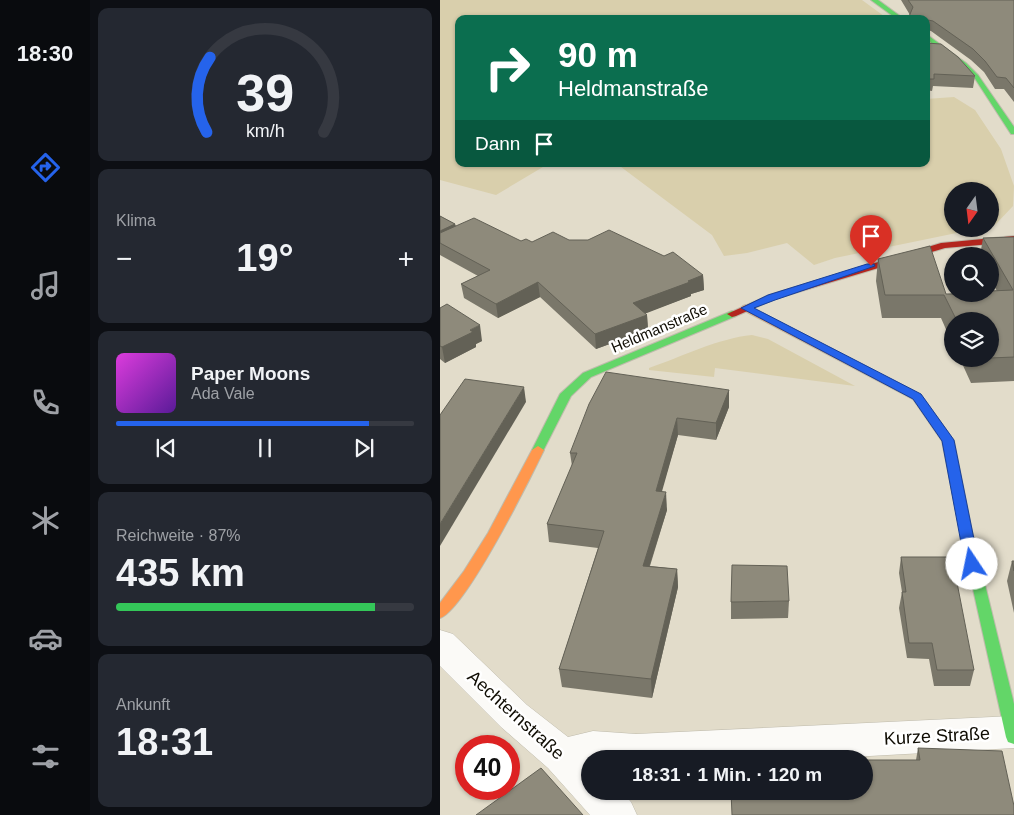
<!DOCTYPE html>
<html lang="de">
<meta charset="utf-8">
<style>
body{margin:0;font-family:Arial,sans-serif;background:#242831;color:#f1f3f6;height:100vh;display:flex;flex-direction:column;font-size:19px;white-space:nowrap}
*{box-sizing:border-box;margin:0}
p{font-size:16px;color:#9ea1a6}
.icon{flex:none;width:28px;height:28px;fill:none;stroke:currentColor;stroke-width:2;stroke-linecap:round;stroke-linejoin:round}
.map{position:relative;flex:1;overflow:hidden}
.details{display:flex;flex-direction:column;gap:8px;padding:8px;background:#0d0f14;width:350px}
.details>*{flex:none}
.guide{position:absolute;left:15px;top:15px;width:475px;height:152px;border-radius:10px;box-shadow:0 1px 4px #0004;background:#0b6e4f;color:#fff;overflow:hidden}
.needle{width:32px;rotate:194deg}
.controls{position:absolute;left:504px;top:182px;display:grid;gap:10px}
.controls a{display:grid;place-items:center;width:55px;height:55px;border-radius:50%;background:#171b24;box-shadow:0 1px 4px #0004;font-size:25px}
.speed{position:absolute;left:15px;top:735px;display:flex;gap:10px;font-size:25px;font-weight:700;text-align:center}
.speed>*{display:grid;place-content:center;width:65px;height:65px;border-radius:50%;background:#171b24;box-shadow:0 1px 4px #0004;line-height:1}
.speed .limit{border:8px solid #d22;background:#fff;color:#111}
.pin{position:absolute;display:grid;place-items:center;width:42px;height:42px;color:#fff;margin:-51px -21px;border-radius:50% 50% 50% 0;rotate:-45deg;box-shadow:0 0 5px #0007}
.pin .icon{rotate:45deg}
.me{position:absolute;width:55px;margin:-28px;rotate:349deg;stroke-linejoin:round;filter:drop-shadow(0 0 4px #0008)}
.turn{display:flex;align-items:center;gap:18px;height:105px;padding:0 20px;font-size:22px}
.turn .icon{width:65px;height:65px;stroke-width:2.5}
.turn b{display:block;font-size:35px;line-height:42px}
.then{display:flex;align-items:center;height:48px;padding:0 20px;background:#0003;gap:10px;font-size:19px}
.big{font-size:38px;font-weight:700;line-height:1.1}
.details .tile{flex:1;display:flex;flex-direction:column;justify-content:center;gap:8px;min-width:0;padding:0 18px;border-radius:10px;background:#242831}
.details .dial{align-items:center;gap:0}
.dial svg{height:130px;overflow:visible;fill:none;stroke:#363941;stroke-width:7;stroke-linecap:round;text-anchor:middle}
.dial text{fill:#f1f3f6;stroke:none}
.song{display:flex;align-items:center;gap:15px}
.cover{width:60px;height:60px;border-radius:8px;background:linear-gradient(135deg,hsl(300 70% 55%),hsl(270 70% 35%))}
.played{height:5px;border-radius:2px;background:linear-gradient(90deg,#2563eb 85%,#363941 85%)}
.keys{display:flex;justify-content:space-around;direction:ltr}
.heat{display:flex;justify-content:space-between;align-items:center;font-size:28px;direction:ltr}
.charge{height:8px;border-radius:4px;background:linear-gradient(90deg,#34c759 87%,#363941 0)}
.trip{position:absolute;left:141px;top:750px;width:292px;height:50px;border-radius:25px;background:#171b24;box-shadow:0 1px 4px #0004;font-weight:700;line-height:50px;text-align:center}
main{display:flex;flex:1;min-height:0}
.tabs{display:flex;flex-direction:column;width:90px;justify-content:space-around;align-items:center;background:#090b0e;color:#9ea1a6}
.tabs .icon{width:35px;height:35px}
.tabs .selected{color:#2563eb}
.tabs b{font-size:22px;color:#f1f3f6}
.map>svg:first-child{display:block}
</style>
<main>
<nav class="tabs">
<b>18:30</b>
<svg class="icon selected" aria-label="directions" viewBox="0 0 24 24"><path d="M12 3l9 9-9 9-9-9zM9 14v-3h6M13 9l2 2-2 2"/></svg>
<svg class="icon" aria-label="music" viewBox="0 0 24 24"><path d="M9 18V5l10-2v13"/><circle cx="6" cy="18" r="3"/><circle cx="16" cy="16" r="3"/></svg>
<svg class="icon" aria-label="phone" viewBox="0 0 24 24"><path d="M5 4h4l2 5-3 2q2 4 5 5l2-3 5 2v4C11 20 4 13 5 4z"/></svg>
<svg class="icon" aria-label="climate" viewBox="0 0 24 24"><path d="M12 3v18M4 7l16 10M4 17L20 7"/></svg>
<svg class="icon" aria-label="car" viewBox="0 0 24 24"><path d="M5 17H2v-5l4-1 3-4h7l3 4 3 1v5h-3M9 17h6M6 11h13"/><circle cx="7" cy="17" r="2"/><circle cx="17" cy="17" r="2"/></svg>
<svg class="icon" aria-label="filters" viewBox="0 0 24 24"><path d="M4 7h16M4 17h16"/><circle cx="9" cy="7" r="2"/><circle cx="15" cy="17" r="2"/></svg>
</nav>
<section class="details">
<div class="tile dial"><svg viewBox="0 0 100 80">
<path d="M14 69A42 42 0 1 1 86 69"/>
<path d="M14 69A42 42 0 0 1 16 23" stroke="#2563eb"/>
<text x="50" y="56" font-size="32" font-weight="700">39</text>
<text x="50" y="72" font-size="11">km/h</text>
</svg></div>
<div class="tile"><p>Klima</p>
<div class="heat"><a>−</a><b class="big">19°</b><a>+</a></div>
</div>
<div class="tile">
<div class="song"><i class="cover"></i><div><b>Paper Moons</b><p>Ada Vale</p></div></div>
<div class="played"></div>
<div class="keys"><svg class="icon" aria-label="previous" viewBox="0 0 24 24"><path d="M18 5L8 12l10 7zM5 5v14"/></svg><svg class="icon" aria-label="pause" viewBox="0 0 24 24"><path d="M8 5v14M16 5v14"/></svg><svg class="icon" aria-label="next" viewBox="0 0 24 24"><path d="M6 5l10 7-10 7zM19 5v14"/></svg></div>
</div>
<div class="tile"><p>Reichweite · 87%</p><b class="big">435 km</b><div class="charge"></div></div>
<div class="tile"><p>Ankunft</p><b class="big">18:31</b></div>
</section>
<div class="map">
<svg width="574" height="815" viewBox="0 0 574 815">
<rect width="100%" height="100%" fill="#e2dcca"/>
<g fill="#d9cfac">
<polygon points="0,0 422,0 448,19 19,19 19,164 108,164 56,195 0,180"/>
<polygon points="514,97 535,110 561,149 574,186 573,206 556,224 550,226 550,191 512,191 512,229 536,229 395,258 374,265 347,243 307,253 284,256 272,235 177,164 486,164 486,99"/>
<path d="M312 335 328 339 415 386 275 368 274 377 209 370V368C241 357 279 338 312 335Z"/>
</g>
<g fill="none" stroke-linecap="round" stroke-linejoin="round">
<defs>
<polygon id="street" points="0,630 13,634 87,705 128,737 153,731 196,734 573,716 574,748 375,759 150,759 150,791 181,791 191,802 197,815 150,815 108,768 61,727 0,666"/>
<g id="fast">
<polygon points="431,0 438,0 464,19 457,19"/>
<polygon points="486,34 526,63 538,75 574,127 574,134 571,134 534,77 522,65 486,39"/>
<polygon points="292,311 296,312 297,314 296,316 151,377 131,396 102,453 94,453 92,450 120,394 143,373"/>
<polygon points="526,526 531,528 532,531 574,704 574,744 568,742 566,737 520,531 521,528"/>
</g>
<g id="slow">
<polygon points="306,305 481,395 514,441 532,531 531,534 521,534 520,531 502,441 473,399 303,310 301,308 303,306"/>
<path d="M98 446 104 450C90 479 25 610 0 618V603L24 571 48 533 92 450Z"/>
</g>
<polygon id="jam" points="574,236 574,242 505,248 335,299 296,316 292,317 287,314 329,295 501,243"/>
</defs>
<use href="#street" stroke="#bfbbac" stroke-width="1"/>
<use href="#fast" stroke="#bfbbac" stroke-width="2"/>
<use href="#slow" stroke="#bfbbac" stroke-width="2"/>
<use href="#jam" stroke="#bfbbac" stroke-width="2"/>
<use href="#street" fill="#fbfaf7" fill-rule="evenodd"/>
<use href="#fast" fill="#63d668" fill-rule="evenodd"/>
<use href="#slow" fill="#ff974d" fill-rule="evenodd"/>
<use href="#jam" fill="#b3261e" fill-rule="evenodd"/>
</g>
<g fill="#7a776a">
<polygon points="461,0 574,0 574,102 564,89 555,89 544,72 531,60 491,31 486,30 470,15"/>
<polygon points="486,43 535,76 533,88 493,86 492,91 486,90"/>
<polygon points="0,216 15,224 16,226 81,241 92,242 129,240 263,275 264,290 251,294 251,296 205,313 207,315 208,330 156,349 100,297 58,318 24,298 21,284 38,276 0,255"/>
<polygon points="574,237 574,381 531,383 520,359 550,359 550,321 512,321 512,343 501,318 442,318 436,281 438,259 506,294 557,291 550,279 550,256 540,256 543,238"/>
<polygon points="0,308 42,341 36,344 36,347 5,363 0,359"/>
<polygon points="289,390 289,407 276,440 238,435 221,492 227,510 210,566 237,569 238,587 212,698 122,687 119,669 158,548 109,542 107,524 132,466 130,453"/>
<polygon points="461,557 534,670 530,686 494,686 489,659 467,658 459,608 462,592 459,573"/>
<polygon points="572,561 574,561 574,613 567,581"/>
<polygon points="349,601 348,618 291,619 291,602"/>
<polygon points="478,748 574,806 476,760"/>
</g>
<g fill="#636156">
<polygon points="15,224 18,238 0,243 0,231"/>
<polygon points="263,275 264,290 251,294 251,296 194,318 193,303"/>
<polygon points="98,282 100,297 58,318 56,304"/>
<polygon points="207,315 208,330 156,349 155,334"/>
<polygon points="40,325 42,341 36,344 36,347 5,363 2,347 30,330"/>
<polygon points="84,387 86,402 0,546 0,524"/>
<polygon points="289,390 289,407 276,440 276,423"/>
<polygon points="237,418 238,435 217,509 216,491"/>
<polygon points="226,492 227,510 204,583 203,566"/>
<polygon points="237,569 238,587 212,698 211,679"/>
</g>
<g fill="#8e8a7b" stroke="#636156">
<polygon points="468,0 574,0 574,88 566,78 557,77 545,61 533,49 493,21 488,20 486,21 486,19 468,19 473,7"/>
<polygon points="486,43 501,44 518,57 535,76 494,74 494,79 486,79"/>
<polygon points="0,216 15,224 0,231"/>
<polygon points="34,218 81,241 86,239 92,242 113,232 129,240 148,240 169,230 224,256 233,252 263,275 248,281 250,282 193,303 207,315 155,334 98,282 56,304 21,284 50,270 0,243 0,233"/>
<polygon points="574,237 574,357 550,358 550,321 517,321 504,295 445,295 438,259 490,246 506,294 550,294 550,291 573,290 543,238"/>
<polygon points="7,304 40,325 30,330 33,332 2,347 0,346 0,308"/>
<polygon points="166,372 289,390 276,423 237,418 216,491 226,492 203,566 237,569 211,679 119,669 164,531 107,524 137,453 130,453 149,404"/>
<polygon points="25,379 84,387 0,524 0,415"/>
<polygon points="461,557 512,557 534,670 497,670 492,643 469,643 462,592 466,592"/>
<polygon points="572,561 574,561 574,571"/>
<polygon points="292,565 347,566 349,601 291,602"/>
<polygon points="478,748 562,751 574,806 574,815 292,815 291,791 425,791 425,760 480,760"/>
<polygon points="374,751 374,759 291,759 291,756"/>
<polygon points="101,768 143,815 36,815"/>
</g>
<polygon fill="#2563eb" stroke="#184099" points="427,264 434,264 435,266 335,300 314,308 481,394 514,440 539,564 537,567 527,567 525,564 502,441 473,399 301,308 328,295"/>
<g text-anchor="middle" dominant-baseline="central" stroke-width="5" stroke-linejoin="round" paint-order="stroke">
<g font-size="15" fill="#0f0c03" stroke="#fff">
<text transform="translate(219 328) rotate(-23)">Heldmanstraße</text>
</g>
<g font-size="18" fill="#0f0c03" stroke="#fff">
<text transform="translate(76 715) rotate(42)">Aechternstraße</text>
<text transform="translate(497 736) rotate(-3)">Kurze Straße</text>
</g>
</g>
</svg>
<div class="controls">
<a><svg class="needle" viewBox="-14 -14 28 28"><path d="M0-13l5 13h-10z" fill="#e53935"/><path d="M0 13l5-13h-10z" fill="#9ea1a6"/></svg></a>
<a><svg class="icon" aria-label="search" viewBox="0 0 24 24"><circle cx="10" cy="10" r="6"/><path d="M15 15l6 6"/></svg></a>
<a><svg class="icon" aria-label="layers" viewBox="0 0 24 24"><path d="M12 4l9 5-9 5-9-5zM3 14l9 5 9-5"/></svg></a>
</div>
<div class="speed"><div class="limit">40</div></div>
<div class="pin" style="left:431px;top:266px;background:#d93025"><svg class="icon" aria-label="arrive" viewBox="0 0 24 24"><path d="M6 21V4h12l-3 4 3 4H6"/></svg></div>
<svg class="me" style="left:532px;top:564px" viewBox="-20 -20 40 40"><circle r="19" fill="#fff"/><path d="M0-13L10 11 0 6-10 11z" fill="#2563eb"/></svg>
<div class="trip">18:31 · 1 Min. · 120 m</div>
<div class="guide">
<div class="turn"><svg class="icon" aria-label="right" viewBox="0 0 24 24"><path d="M7 20v-9h11M14 6l5 5-5 5"/></svg><div><b>90 m</b>Heldmanstraße</div></div>
<div class="then">Dann<svg class="icon" aria-label="arrive" viewBox="0 0 24 24"><path d="M6 21V4h12l-3 4 3 4H6"/></svg></div>
</div>
</div>
</main>
